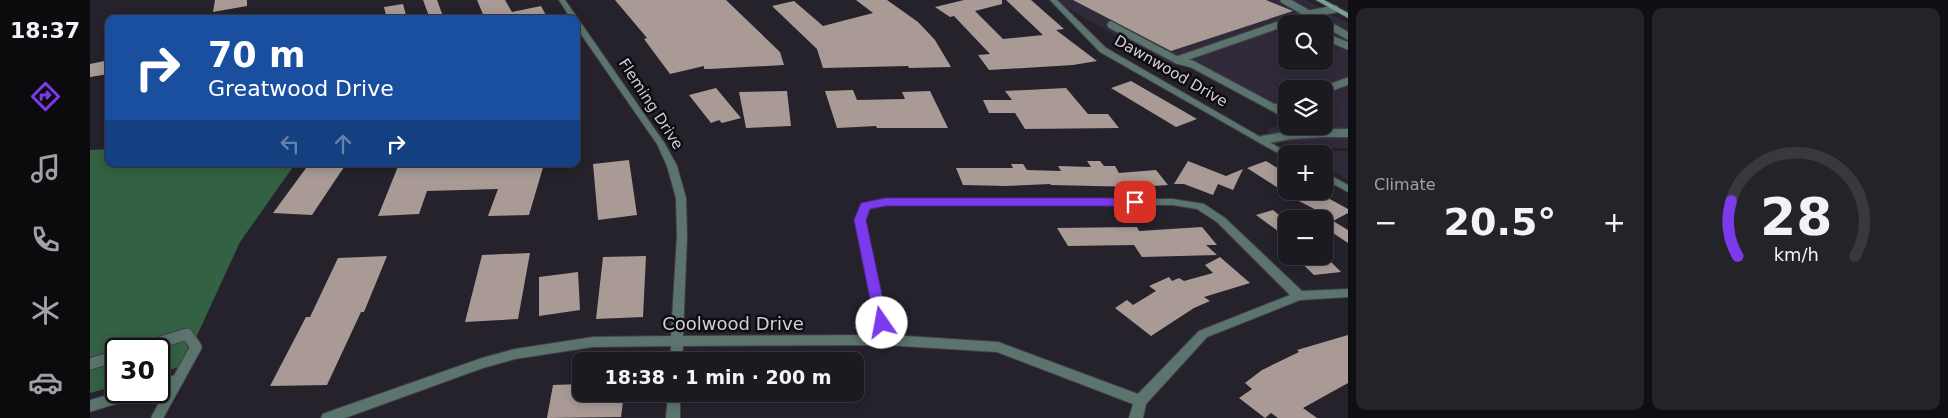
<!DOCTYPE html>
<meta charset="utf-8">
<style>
body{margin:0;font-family:"DejaVu Sans",sans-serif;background:#25232a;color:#f1f3f6;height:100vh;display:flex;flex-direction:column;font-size:19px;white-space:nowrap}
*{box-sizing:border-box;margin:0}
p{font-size:16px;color:#a0a1a5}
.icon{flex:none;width:28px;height:28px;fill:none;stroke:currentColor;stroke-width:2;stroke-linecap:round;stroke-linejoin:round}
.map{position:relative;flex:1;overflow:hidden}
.details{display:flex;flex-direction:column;gap:8px;padding:8px;background:#0f0e12;width:600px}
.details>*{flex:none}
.top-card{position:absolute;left:15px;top:15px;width:475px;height:152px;border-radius:10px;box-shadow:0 2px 12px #0003,0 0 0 1px #3a383f;background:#1a4fa0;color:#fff;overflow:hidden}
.controls{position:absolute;left:1188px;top:15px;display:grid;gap:10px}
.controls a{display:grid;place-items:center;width:55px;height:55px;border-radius:10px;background:#1c1a21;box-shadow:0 2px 12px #0003,0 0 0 1px #3a383f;font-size:25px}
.speed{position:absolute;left:15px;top:338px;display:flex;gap:10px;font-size:25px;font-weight:700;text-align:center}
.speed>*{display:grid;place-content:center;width:65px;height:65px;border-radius:50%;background:#1c1a21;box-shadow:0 2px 12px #0003,0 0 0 1px #3a383f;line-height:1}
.speed .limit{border:2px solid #111;border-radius:8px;background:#fff;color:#111}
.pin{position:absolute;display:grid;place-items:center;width:42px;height:42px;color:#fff;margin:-21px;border-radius:10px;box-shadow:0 2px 8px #0006}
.me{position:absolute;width:55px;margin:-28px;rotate:348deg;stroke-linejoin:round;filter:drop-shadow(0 0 4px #0008)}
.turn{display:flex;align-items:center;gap:18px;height:105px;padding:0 20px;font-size:22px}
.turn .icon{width:65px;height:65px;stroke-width:2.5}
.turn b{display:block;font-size:35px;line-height:42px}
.lanes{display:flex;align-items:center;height:48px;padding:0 20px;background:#0003;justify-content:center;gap:25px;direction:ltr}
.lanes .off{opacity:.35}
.big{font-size:38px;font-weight:700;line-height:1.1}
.details .tile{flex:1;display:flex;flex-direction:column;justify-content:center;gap:8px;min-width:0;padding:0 18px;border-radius:10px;background:#25232a}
.details .dial{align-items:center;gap:0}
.dial svg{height:130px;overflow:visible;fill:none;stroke:#3a383f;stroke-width:7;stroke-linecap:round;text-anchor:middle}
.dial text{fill:#f1f3f6;stroke:none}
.heat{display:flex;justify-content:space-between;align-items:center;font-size:28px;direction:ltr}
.details .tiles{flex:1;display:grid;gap:8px;grid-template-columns:repeat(2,1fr)}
.trip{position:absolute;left:482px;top:352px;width:292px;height:50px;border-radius:10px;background:#1c1a21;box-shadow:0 2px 12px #0003,0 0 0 1px #3a383f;font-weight:700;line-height:50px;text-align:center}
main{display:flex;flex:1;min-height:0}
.tabs{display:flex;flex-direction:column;width:90px;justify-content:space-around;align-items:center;background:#0b0a0d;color:#a0a1a5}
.tabs .icon{width:35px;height:35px}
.tabs .active{color:#7c3aed}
.tabs b{font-size:22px;color:#f1f3f6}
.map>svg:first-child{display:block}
</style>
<main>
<nav class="tabs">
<b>18:37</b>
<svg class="icon active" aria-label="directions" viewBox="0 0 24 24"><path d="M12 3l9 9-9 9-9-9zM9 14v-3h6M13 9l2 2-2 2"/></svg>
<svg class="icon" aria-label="music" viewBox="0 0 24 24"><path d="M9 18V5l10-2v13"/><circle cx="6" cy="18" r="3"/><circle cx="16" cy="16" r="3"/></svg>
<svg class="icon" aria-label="phone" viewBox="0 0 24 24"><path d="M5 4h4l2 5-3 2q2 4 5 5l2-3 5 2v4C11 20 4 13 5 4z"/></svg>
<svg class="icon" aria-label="climate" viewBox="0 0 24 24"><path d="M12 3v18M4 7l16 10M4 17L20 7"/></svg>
<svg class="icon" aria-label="car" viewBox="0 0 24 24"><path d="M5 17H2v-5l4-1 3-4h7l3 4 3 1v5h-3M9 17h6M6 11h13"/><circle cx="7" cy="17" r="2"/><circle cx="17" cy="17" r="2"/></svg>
</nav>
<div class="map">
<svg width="1258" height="418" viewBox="0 0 1258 418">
<rect width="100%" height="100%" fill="#26222c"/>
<g fill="#302a3a" fill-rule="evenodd">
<path d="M970 0H1217L1258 23V148L1207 149 1176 130 1196 122V126H1234V89H1196V120L1090 62 1078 66 974 6ZM1196 24H1234V61H1196Z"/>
<polygon points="1211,151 1258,151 1258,180 1234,165 1234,154 1215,154"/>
</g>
<polygon fill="#336143" points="19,149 19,164 205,164 150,242 93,366 69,373 69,349 26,349 26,386 0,393 0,150"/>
<g fill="#a99a95">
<polygon points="125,0 157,0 157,6 123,12"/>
<polygon points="333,0 347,0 354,19 340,19"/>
<polygon points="387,0 415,0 422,12 451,6 458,19 395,19"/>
<polygon points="525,0 636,0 690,52 694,65 619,69 614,69 614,66 580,74 554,39 557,38"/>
<polygon points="766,0 797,0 828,22 845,40 861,67 819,68 818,66 733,68 727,49 682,6 704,1 733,26 783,13"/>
<polygon points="874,0 912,0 912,4 885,11 913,39 953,35 916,0 941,0 974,29 966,30 1007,61 983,65 899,70 888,55 900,54 864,16 860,17 845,7"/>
<polygon points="983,0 1176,0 1203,11 1081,51"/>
<polygon points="313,4 317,19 297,19 294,7"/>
<polygon points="19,60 19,74 0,77 0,64"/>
<polygon points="1041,81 1107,119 1086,127 1021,88"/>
<polygon points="626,88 651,118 632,123 629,120 621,123 599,95"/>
<polygon points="976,88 998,114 1018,114 1029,128 935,129 925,113 899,113 893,100 922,100 915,91"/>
<polygon points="763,90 767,100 815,99 812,92 840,91 858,128 787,128 786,126 747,128 735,91"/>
<polygon points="697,91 701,126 656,128 649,92"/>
<polygon points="539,160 547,215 508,220 503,164"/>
<polygon points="997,161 1010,161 1014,166 1025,166 1029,173 1066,170 1078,185 1048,187 961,185 960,184 916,186 873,185 866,168 923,168 921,164 933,164 937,170 971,171 968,166 1001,167"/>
<polygon points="1098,161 1136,176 1153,169 1143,190 1128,184 1123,195 1094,184 1084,184"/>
<polygon points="1176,161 1196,173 1196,193 1157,168"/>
<polygon points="219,164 256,164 222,215 183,213"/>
<polygon points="309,164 454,164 439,215 398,216 408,189 337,191 329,214 288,216"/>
<polygon points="1225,191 1258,209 1258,213 1243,221 1258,230 1258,243 1234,227 1234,219 1224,219 1228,211 1234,214 1207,200"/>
<polygon points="1183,210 1196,221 1196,237 1166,215"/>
<polygon points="1047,227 1049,231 1112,227 1127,245 1116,245 1127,255 1052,257 1044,245 978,246 967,228"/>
<polygon points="440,253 428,319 375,322 392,255"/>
<polygon points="297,256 274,312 271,312 237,385 180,386 216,317 220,317 248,258"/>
<polygon points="556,256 553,317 506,319 513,257"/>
<polygon points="1204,256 1235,256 1251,272 1224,275"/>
<polygon points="1130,257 1160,283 1114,297 1120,301 1104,308 1061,336 1025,308 1037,300 1043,305 1066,291 1059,286 1079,277 1082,281 1089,278 1094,281 1123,273 1115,265"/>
<polygon points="488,272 490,310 449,316 449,277"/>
<polygon points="1258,335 1258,383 1213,408 1227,418 1188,418 1181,413 1175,418 1149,398 1162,389 1155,383 1172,370 1209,352 1207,350"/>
<polygon points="491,384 491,394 534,394 531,417 457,418 463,385"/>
</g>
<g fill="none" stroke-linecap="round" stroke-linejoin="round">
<defs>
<g id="lane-far2">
<polyline points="1194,0 1258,36"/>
<polyline points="1021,25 1087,60 1102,64 1188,110"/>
<polyline points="1234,36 1258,46"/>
<polyline points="1087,60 1220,14 1245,9"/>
<polyline points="1234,90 1258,81"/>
</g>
<g id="lane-far1">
<polyline points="1186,108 1196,114"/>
<polyline points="1219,126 1232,133 1258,133"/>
<polyline points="1173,140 1200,135 1232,133"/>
</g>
<g id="lane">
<polyline points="49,349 97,334 106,347 67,418"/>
<polyline points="0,364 26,356"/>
<polyline points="69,385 88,380"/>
<polyline points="0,406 49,391"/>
</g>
<g id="street">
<path d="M469 0H475L575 144 587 166 596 198 597 236 593 336 788 335 765 220 771 204 795 199H1083L1114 204 1135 218 1212 291 1258 289V297L1210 300 1117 337 1056 404 1053 418H1039L1043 404 907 352 795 345 593 346 592 361H580L581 346 503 347 425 359 393 368 255 418H231L233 414 238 412 392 358 425 349 503 337 581 336 587 236 586 198 577 166 567 144 486 27V19H481ZM795 205H1083L1107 209 1127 222 1200 295 1109 331 1048 394 908 342 800 335 775 220 779 209Z"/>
<polygon points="960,0 967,0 1016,48 1200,154 1196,154 1196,157 1193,156 1010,52"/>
<polygon points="1234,172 1258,185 1258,192 1234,179"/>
<polygon points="578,394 590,394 590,418 576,418"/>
</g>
<polygon id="secondary" points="1226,0 1234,0 1258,13 1258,18"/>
</defs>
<use href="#lane-far2" stroke="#423e48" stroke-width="9"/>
<use href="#lane-far1" stroke="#423e48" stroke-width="11"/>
<use href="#lane" stroke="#423e48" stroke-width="13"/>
<use href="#street" stroke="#423e48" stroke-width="2"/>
<use href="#secondary" stroke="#423e48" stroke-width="2"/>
<use href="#lane-far2" stroke="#5b746e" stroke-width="7"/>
<use href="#lane-far1" stroke="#5b746e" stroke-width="8"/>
<use href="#lane" stroke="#5b746e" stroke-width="11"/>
<use href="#street" fill="#5b746e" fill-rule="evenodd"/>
<use href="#secondary" fill="#78a298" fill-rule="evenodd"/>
</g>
<polygon fill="#7c3aed" stroke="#51269a" points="795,198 1045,198 1050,202 1045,206 795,206 780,209 776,220 798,323 796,327 792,328 787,327 785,323 764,220 771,203"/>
<g text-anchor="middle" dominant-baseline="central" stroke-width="5" stroke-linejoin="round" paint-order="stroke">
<g font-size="15" fill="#d3d1d8" stroke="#0e0c11">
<text transform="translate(1081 71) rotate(30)">Dawnwood Drive</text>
<text transform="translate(561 104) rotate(57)">Fleming Drive</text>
</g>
<g font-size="18" fill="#d3d1d8" stroke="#0e0c11">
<text x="643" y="323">Coolwood Drive</text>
</g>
</g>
</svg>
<div class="controls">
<a><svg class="icon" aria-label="search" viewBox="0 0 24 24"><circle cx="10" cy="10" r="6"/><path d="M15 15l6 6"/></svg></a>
<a><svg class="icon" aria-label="layers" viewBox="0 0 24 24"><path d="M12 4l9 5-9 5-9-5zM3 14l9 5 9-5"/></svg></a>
<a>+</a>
<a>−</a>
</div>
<div class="speed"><div class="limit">30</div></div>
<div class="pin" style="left:1045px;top:202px;background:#d93025"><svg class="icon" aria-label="arrive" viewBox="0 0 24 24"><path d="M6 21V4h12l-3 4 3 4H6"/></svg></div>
<svg class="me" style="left:792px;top:323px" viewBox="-20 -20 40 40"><circle r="19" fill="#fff"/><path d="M0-13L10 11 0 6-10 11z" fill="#7c3aed"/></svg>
<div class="trip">18:38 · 1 min · 200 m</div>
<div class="top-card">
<div class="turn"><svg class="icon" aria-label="right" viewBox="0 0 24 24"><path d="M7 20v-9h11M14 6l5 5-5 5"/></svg><div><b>70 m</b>Greatwood Drive</div></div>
<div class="lanes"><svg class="icon off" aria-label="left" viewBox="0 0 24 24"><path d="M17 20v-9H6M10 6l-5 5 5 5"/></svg><svg class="icon off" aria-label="ahead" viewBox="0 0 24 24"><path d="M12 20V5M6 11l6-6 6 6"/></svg><svg class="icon" aria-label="right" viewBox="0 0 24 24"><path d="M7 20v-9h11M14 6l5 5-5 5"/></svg></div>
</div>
</div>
<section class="details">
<div class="tiles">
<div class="tile"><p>Climate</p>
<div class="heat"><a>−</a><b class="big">20.5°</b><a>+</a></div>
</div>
<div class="tile dial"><svg viewBox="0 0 100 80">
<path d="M14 69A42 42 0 1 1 86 69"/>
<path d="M14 69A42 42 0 0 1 10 35" stroke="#7c3aed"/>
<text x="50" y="56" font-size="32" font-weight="700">28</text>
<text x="50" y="72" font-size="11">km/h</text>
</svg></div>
</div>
</section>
</main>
